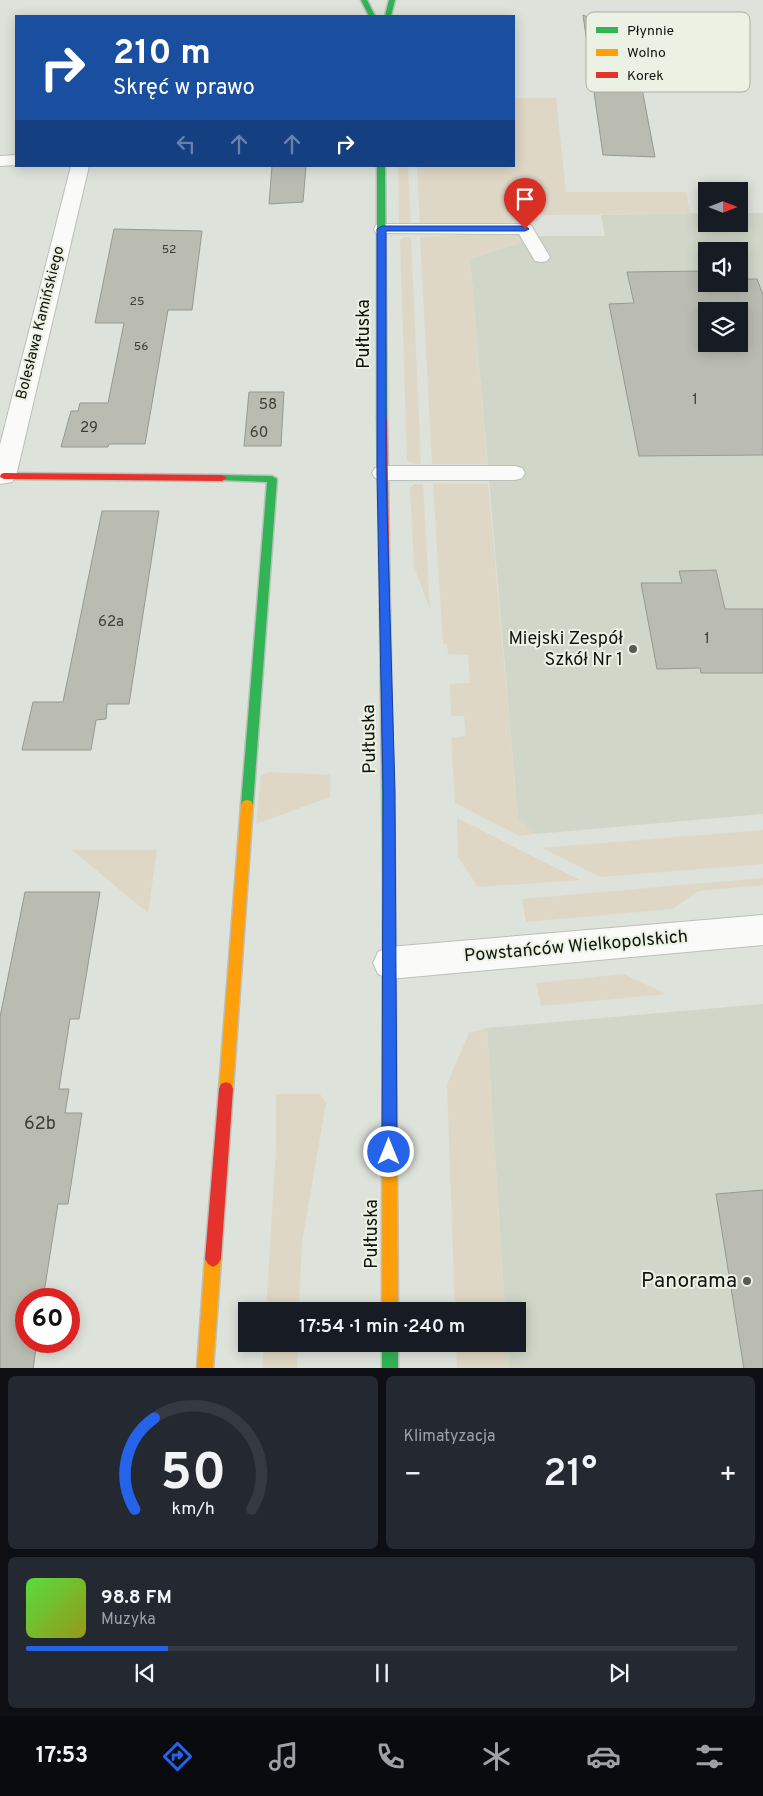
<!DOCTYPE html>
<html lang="pl">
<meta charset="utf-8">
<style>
body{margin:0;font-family:Overpass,sans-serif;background:#242831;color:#f1f3f6;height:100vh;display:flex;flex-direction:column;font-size:19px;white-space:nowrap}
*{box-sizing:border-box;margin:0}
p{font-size:16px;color:#9ea1a6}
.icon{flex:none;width:28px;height:28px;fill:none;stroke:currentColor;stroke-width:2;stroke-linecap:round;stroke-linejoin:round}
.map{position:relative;height:1368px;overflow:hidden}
.panel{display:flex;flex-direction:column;gap:8px;padding:8px;background:#0d0f14;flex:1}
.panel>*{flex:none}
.guide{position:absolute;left:15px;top:15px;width:500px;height:152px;border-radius:0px;box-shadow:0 2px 12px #0003;background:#1a4fa0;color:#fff;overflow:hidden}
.needle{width:32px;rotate:90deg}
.fabs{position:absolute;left:698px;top:182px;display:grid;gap:10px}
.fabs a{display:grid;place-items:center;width:50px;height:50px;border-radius:0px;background:#171b24;box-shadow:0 2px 12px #0003;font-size:25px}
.speed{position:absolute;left:15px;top:1288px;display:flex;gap:10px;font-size:25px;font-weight:700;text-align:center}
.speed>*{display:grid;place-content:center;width:65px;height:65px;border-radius:50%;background:#171b24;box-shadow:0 2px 12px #0003;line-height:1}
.speed .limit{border:8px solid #d22;background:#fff;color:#111}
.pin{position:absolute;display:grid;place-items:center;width:42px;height:42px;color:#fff;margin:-51px -21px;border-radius:50% 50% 50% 0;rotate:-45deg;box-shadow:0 0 5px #0007}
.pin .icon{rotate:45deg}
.me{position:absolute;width:55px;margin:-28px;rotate:0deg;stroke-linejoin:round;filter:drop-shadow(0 0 4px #0008)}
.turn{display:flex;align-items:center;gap:18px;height:105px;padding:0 15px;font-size:22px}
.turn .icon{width:65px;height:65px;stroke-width:2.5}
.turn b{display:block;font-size:35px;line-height:42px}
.lanes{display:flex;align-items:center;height:48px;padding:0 15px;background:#0003;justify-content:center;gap:25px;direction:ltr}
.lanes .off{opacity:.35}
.big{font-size:38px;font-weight:600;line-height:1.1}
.panel .card{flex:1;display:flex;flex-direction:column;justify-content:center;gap:8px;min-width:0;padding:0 18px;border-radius:8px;background:#242831}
.panel .dial{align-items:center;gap:0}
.dial svg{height:130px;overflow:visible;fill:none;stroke:#363941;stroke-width:7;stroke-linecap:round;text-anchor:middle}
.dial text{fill:#f1f3f6;stroke:none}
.song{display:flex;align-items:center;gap:15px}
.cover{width:60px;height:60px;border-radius:8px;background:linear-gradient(135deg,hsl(110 70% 55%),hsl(60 70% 35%))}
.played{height:5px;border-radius:2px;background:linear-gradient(90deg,#2563eb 20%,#363941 20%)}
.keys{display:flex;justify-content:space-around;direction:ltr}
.heat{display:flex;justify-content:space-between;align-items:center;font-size:28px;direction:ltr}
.panel .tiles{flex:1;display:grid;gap:8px;grid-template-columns:1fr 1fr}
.card:last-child{grid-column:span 2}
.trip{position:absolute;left:238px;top:1302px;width:288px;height:50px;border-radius:0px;background:#171b24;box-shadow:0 2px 12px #0003;font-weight:600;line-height:50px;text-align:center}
.tab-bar{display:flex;height:80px;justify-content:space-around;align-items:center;background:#090b0e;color:#9ea1a6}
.tab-bar .icon{width:35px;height:35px}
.tab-bar .current{color:#2563eb}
.tab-bar b{font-size:22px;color:#f1f3f6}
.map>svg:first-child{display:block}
</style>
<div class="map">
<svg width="763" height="1369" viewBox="0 0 763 1369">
<rect width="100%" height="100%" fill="#dde2da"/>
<g fill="#d0d7c8" fill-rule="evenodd">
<path d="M706 213V224H739V213H763V814L535 834 518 818 470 259 541 236H605L601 215ZM706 251H739V284H706ZM706 311H739V344H706Z"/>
<polygon points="763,1004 763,1368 509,1368 508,1344 516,1344 516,1311 505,1311 487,1028"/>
</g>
<g fill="#dfd7c5">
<polygon points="514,98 556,98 566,192 686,192 690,214 537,215 538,221 420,226 417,166 514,166"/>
<polygon points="398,166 408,166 411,226 399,224"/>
<polygon points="520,232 525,241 470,259 487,464 432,464 420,237"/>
<polygon points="405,237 411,237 421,464 414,464 407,460 400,240"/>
<polygon points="433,483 488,484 518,818 535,834 520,836 455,803 451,738 466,736 464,716 451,716 450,684 470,683 468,655 448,654 447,644 443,644"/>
<polygon points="415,484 423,484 430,610 414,566 410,488"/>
<polygon points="269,772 330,775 330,797 256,824 261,775"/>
<polygon points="457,818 580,880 478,887 458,857"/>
<polygon points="763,830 763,864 600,877 542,848"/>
<polygon points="72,850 157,850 148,913"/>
<polygon points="763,878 763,885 698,891 672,909 526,922 522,899"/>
<polygon points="624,974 666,994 541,1006 536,983"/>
<polygon points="487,1028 505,1311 455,1311 447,1084 469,1033"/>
<polygon points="276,1094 320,1094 326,1103 302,1242 299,1311 266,1311 276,1149"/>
<polygon points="264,1344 298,1344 297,1368 262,1368"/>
<polygon points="456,1344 508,1344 509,1368 457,1368"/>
</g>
<g fill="#bbbcb1" stroke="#979992" fill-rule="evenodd">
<polygon points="583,15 632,36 655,157 603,155"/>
<polygon points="272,166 306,166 303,202 269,204"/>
<polygon points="114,229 202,231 192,310 168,310 145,444 109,444 108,447 61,447 71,411 78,411 80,403 108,403 124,323 95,323"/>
<path d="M706 271V284H739V279H757L763 295V455L639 456 609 304 634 303 627 272ZM706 311H739V344H706Z"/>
<polygon points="249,392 284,392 281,446 244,446"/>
<polygon points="102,511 159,511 129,704 107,704 106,719 96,720 91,750 22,750 33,702 63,702"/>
<polygon points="716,570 725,609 763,609 763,673 701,673 700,668 657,669 641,583 682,583 679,571"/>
<polygon points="25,892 100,892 79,1019 70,1019 59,1089 69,1089 65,1113 82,1113 68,1204 58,1204 43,1299 26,1299 26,1341 37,1341 33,1369 0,1369 0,1017"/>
<polygon points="763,1190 763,1369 744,1369 716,1194"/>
</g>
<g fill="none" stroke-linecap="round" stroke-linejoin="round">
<defs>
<g id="lane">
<polygon points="382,224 525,224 531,225 550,257 547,261 541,262 535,261 519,234 376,233 374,229 376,225"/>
<polygon points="382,466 515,466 522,468 525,473 522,478 515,480 382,480 375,478 372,473 375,468"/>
</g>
<g id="street">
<polygon points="16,155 16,165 0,166 0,156"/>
<polygon points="71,166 89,166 16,476 12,482 0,484 0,445"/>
<polygon points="763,915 763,945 389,979 378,974 373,963 378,952 389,947"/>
</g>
<g id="fast">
<polygon points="361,0 367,0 375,16 369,16"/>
<polygon points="389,0 395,0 391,16 385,16"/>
<polygon points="377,166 385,166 387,418 382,421 377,418"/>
<polygon points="222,475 272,476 277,479 253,805 251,809 247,810 243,809 241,805 267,482 219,480 217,478 219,476"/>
<polygon points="385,607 390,611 395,881 393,885 389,887 385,885 383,881 380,611"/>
<rect x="382" y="1344" width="16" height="25"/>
</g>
<g id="slow">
<polygon points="247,800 251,801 253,805 233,1089 231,1094 226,1096 221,1094 219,1089 241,805 243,801"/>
<polygon points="389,875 393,877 395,881 398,1311 382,1311 383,881 385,877"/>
<polygon points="213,1251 218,1254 221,1259 213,1369 197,1369 205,1259 208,1254"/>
</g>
<g id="jam">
<polygon points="382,415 387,418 390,611 385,615 380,611 377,418"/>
<polygon points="4,473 222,475 227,478 222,481 4,479 0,477 1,474"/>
<polygon points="226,1082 231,1084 233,1089 221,1259 218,1264 213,1267 208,1264 205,1259 219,1089 221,1084"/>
</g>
</defs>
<use href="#lane" stroke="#bbbfb9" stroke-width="2"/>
<use href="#street" stroke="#bbbfb9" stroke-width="2"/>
<use href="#fast" stroke="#bbbfb9" stroke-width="3"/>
<use href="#slow" stroke="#bbbfb9" stroke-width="3"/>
<use href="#jam" stroke="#bbbfb9" stroke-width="3"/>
<use href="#lane" fill="#fafbf9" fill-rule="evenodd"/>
<use href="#street" fill="#fafbf9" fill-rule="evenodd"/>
<use href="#fast" fill="#30b455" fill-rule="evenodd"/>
<use href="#slow" fill="#ff9f0a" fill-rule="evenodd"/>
<use href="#jam" fill="#e5322d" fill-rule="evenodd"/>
</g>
<polygon fill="#2563eb" stroke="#184099" points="382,226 525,226 529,229 525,231 386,231 386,473 395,791 397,1152 395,1157 389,1159 384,1157 382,1152 383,791 377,473 377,229"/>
<g fill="#585b55" stroke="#ebf2e3" stroke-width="2">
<circle cx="633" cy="649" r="5"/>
<circle cx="747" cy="1281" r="5"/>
</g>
<g text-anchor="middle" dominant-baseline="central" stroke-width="4" stroke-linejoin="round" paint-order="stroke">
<g font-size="12" fill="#3c3d37">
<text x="169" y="250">52</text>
<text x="137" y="302">25</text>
<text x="141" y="347">56</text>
</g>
<g font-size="15" fill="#11130e" stroke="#ebf2e3">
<text transform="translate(41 323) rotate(-76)">Bolesława Kamińskiego</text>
</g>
<g font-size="15" fill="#3c3d37">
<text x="695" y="400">1</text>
<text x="268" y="405">58</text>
<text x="89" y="428">29</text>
<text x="259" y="433">60</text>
<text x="111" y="622">62a</text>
<text x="707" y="639">1</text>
</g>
<g font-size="18" fill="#11130e" stroke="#ebf2e3">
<text transform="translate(364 334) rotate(-90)">Pułtuska</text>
<text transform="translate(370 739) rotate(-91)">Pułtuska</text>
<text transform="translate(576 947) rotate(-5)">Powstańców Wielkopolskich</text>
<text transform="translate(372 1234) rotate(-90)">Pułtuska</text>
</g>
<g font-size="18" fill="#11130e" stroke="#ebf2e3" text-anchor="end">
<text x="623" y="639">Miejski Zespół<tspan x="623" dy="21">Szkół Nr 1</tspan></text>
</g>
<g font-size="18" fill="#3c3d37">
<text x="40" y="1124">62b</text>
</g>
<g font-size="21" fill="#11130e" stroke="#ebf2e3" text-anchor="end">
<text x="737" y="1281">Panorama</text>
</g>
</g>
<rect x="586" y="12" width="164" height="80" rx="8" fill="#ebf2e3" stroke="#aaafa3" stroke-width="1"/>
<rect x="596" y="27" width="22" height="6" fill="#30b455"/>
<rect x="596" y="49" width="22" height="7" fill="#ff9f0a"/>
<rect x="596" y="72" width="22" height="6" fill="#e5322d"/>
<g font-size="14" fill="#11130e">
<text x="627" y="35">Płynnie</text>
<text x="627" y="57">Wolno</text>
<text x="627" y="80">Korek</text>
</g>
</svg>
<div class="fabs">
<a><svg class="needle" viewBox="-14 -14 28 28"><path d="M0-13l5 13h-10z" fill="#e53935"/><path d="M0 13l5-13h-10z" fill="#9ea1a6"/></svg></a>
<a><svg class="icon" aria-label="sound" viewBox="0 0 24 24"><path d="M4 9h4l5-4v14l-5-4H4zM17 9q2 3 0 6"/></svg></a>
<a><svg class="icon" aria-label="layers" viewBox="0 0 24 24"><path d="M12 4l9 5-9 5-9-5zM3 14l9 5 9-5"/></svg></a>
</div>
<div class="speed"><div class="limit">60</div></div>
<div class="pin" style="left:525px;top:229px;background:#d93025"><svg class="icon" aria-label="arrive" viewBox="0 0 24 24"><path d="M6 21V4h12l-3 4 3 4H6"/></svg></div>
<svg class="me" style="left:389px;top:1152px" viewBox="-20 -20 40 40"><circle r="17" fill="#2563eb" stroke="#fff" stroke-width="3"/><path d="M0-11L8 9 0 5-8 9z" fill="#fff"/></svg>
<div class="trip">17:54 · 1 min · 240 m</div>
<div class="guide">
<div class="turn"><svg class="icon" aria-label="right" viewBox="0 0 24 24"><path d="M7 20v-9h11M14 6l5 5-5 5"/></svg><div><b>210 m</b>Skręć w prawo</div></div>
<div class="lanes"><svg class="icon off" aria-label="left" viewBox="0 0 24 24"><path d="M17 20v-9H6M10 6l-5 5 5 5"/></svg><svg class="icon off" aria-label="ahead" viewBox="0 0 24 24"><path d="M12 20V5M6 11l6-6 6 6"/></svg><svg class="icon off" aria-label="ahead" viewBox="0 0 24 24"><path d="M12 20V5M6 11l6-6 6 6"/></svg><svg class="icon" aria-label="right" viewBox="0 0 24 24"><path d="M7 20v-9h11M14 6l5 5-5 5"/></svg></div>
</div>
</div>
<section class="panel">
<div class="tiles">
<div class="card dial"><svg viewBox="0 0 100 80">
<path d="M14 69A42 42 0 1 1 86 69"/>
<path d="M14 69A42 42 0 0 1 26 13" stroke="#2563eb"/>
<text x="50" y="56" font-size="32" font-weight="700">50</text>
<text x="50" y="72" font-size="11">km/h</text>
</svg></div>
<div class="card"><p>Klimatyzacja</p>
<div class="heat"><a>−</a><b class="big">21°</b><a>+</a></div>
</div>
<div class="card">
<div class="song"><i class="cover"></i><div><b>98.8 FM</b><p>Muzyka</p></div></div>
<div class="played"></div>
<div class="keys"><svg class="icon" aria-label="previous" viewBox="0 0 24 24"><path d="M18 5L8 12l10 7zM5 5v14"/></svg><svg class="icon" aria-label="pause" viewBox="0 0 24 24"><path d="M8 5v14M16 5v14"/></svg><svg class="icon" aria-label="next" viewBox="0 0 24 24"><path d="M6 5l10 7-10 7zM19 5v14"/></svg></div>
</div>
</div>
</section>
<nav class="tab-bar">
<b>17:53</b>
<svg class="icon current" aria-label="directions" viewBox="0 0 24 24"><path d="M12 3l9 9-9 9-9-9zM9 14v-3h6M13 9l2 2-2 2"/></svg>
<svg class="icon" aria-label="music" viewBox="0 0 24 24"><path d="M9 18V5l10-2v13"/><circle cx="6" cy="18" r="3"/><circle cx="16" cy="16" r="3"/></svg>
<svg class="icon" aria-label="phone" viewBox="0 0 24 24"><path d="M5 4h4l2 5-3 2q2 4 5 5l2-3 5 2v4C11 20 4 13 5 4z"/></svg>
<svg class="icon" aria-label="climate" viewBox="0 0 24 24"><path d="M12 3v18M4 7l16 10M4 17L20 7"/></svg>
<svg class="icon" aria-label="car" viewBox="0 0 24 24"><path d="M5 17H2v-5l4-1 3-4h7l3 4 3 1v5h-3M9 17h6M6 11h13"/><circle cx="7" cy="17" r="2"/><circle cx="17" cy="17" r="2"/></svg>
<svg class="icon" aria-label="filters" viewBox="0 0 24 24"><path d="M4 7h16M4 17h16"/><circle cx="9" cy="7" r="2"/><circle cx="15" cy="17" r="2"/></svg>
</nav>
